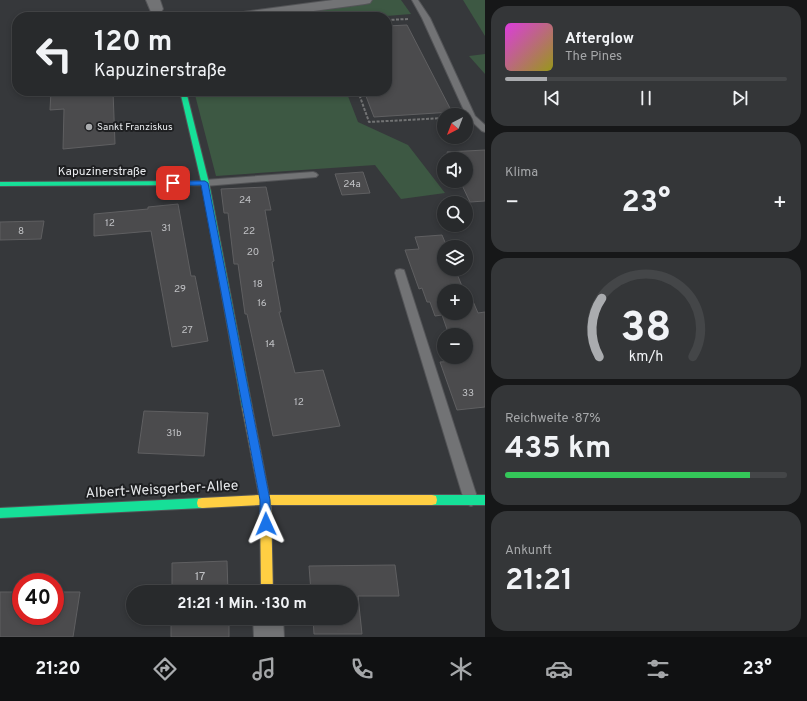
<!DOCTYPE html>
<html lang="de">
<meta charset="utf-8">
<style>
body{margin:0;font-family:Overpass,sans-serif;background:#343638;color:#f1f3f6;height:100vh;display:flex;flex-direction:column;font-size:15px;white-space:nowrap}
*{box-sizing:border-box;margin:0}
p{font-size:13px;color:#a5a7a9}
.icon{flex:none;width:22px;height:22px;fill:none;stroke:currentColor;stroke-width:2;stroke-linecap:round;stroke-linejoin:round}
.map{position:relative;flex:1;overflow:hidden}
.details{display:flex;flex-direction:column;gap:6px;padding:6px;background:#161718;width:322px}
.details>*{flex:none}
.hud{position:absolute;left:12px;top:12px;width:380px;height:84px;border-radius:16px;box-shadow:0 2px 6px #0003,0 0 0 1px #444648;background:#282a2c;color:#f1f3f6;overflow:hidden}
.needle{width:26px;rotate:222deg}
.buttons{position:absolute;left:437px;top:108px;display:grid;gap:8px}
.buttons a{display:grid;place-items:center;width:36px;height:36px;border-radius:50%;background:#282a2c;box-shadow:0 2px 6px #0003,0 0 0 1px #444648;font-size:20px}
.speed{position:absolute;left:12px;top:573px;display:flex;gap:8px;font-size:20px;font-weight:700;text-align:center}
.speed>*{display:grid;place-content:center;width:52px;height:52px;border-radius:50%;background:#282a2c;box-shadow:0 2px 6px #0003,0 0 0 1px #444648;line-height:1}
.speed .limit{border:6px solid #d22;background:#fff;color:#111}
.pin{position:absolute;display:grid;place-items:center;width:34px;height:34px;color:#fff;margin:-17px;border-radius:8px;box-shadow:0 2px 6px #0006}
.me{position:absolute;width:44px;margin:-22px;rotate:359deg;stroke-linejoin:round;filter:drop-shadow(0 0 3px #0008)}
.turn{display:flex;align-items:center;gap:14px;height:84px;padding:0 16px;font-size:18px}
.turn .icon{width:52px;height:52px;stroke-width:2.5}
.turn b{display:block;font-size:28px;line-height:34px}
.big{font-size:30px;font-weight:700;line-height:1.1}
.details .card{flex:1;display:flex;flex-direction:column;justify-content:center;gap:6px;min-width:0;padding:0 14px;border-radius:16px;background:#343638}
.details .dial{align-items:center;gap:0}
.dial svg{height:104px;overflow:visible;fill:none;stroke:#444648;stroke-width:7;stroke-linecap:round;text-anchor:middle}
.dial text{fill:#f1f3f6;stroke:none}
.song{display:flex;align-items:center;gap:12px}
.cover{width:48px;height:48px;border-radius:6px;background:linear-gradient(135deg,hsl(300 70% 55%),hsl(60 70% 35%))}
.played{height:4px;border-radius:2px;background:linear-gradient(90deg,#aaacaf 15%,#444648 15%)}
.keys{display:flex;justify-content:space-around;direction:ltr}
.heat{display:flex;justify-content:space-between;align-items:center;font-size:22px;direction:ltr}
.charge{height:6px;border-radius:3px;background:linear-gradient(90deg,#34c759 87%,#444648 0)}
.trip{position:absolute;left:126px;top:585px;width:232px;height:40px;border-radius:20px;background:#282a2c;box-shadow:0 2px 6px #0003,0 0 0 1px #444648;font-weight:700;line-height:40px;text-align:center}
.dock{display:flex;height:64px;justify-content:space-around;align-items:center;background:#101112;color:#a5a7a9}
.dock .icon{width:28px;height:28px}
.dock .on{color:#aaacaf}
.dock b{font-size:18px;color:#f1f3f6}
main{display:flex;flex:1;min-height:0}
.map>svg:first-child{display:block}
</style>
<main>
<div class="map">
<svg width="485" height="637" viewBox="0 0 485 637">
<rect width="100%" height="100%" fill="#36383b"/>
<g fill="#3d5843">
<polygon points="370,0 401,0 411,14 374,17 257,17"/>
<polygon points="463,0 485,0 485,36"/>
<polygon points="485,54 485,74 469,56"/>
<polygon points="194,91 346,91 358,122 408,145 445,193 401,199 375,165 216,176"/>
</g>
<g fill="#4b4b4d" stroke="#5f5f61">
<polygon points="407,25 452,112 374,117 364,91 387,91 387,26"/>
<polygon points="51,91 113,91 115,144 63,149 64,109 50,110"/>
<polygon points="485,150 485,201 470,202 460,181 466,181 466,159 450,159 447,152"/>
<polygon points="363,172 370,193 342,195 335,174"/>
<polygon points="266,187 271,210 265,210 274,261 272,262 281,312 279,312 295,373 323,370 340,426 273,436 247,314 245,314 238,264 234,264 228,213 224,213 221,189"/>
<polygon points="178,204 191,276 195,276 208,341 172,347 151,231 94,236 94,214 148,209 148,207"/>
<polygon points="44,221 41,239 0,240 0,222"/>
<polygon points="442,235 447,247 444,247 444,269 455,269 464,291 444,291 444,313 466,313 466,296 467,299 472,299 478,313 485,312 485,407 457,410 440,362 458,361 457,357 466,357 466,335 449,335 442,315 435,316 430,302 427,302 422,288 419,289 405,250 419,249 415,237"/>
<polygon points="144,411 208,413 204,456 138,453"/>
<polygon points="227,561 228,592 172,592 172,563"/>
<polygon points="395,565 399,596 358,596 362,634 314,634 313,618 351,618 351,592 311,592 309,566"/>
<polygon points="0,592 21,592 21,616 55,616 55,592 80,592 73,637 0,637"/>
<rect x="171" y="618" width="58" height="19"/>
</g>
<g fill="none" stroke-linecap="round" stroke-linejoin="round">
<defs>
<g id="lane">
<polygon points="412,0 418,0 430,18 475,116 485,125 485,132 482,131 467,117 422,18"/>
<polygon points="313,172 316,173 318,175 316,177 205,186 200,183 205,180"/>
<polygon points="400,269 404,270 405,273 478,500 476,504 471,506 466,504 464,500 395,273 396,270"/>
</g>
<g id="street">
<polygon points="146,0 160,0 163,9 161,12 156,13 151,12"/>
<polygon points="333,0 372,0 370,3 365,4 269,17 229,17 231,14 236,13"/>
<polygon points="253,618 283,618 284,637 254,637"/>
</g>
<g id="fast">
<polygon points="180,91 186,91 209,183 252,407 251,410 247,411 243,410 242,407 202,185 0,186 0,182 201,181"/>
<polygon points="432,495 485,495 485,505 432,505 428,504 427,500 428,496"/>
<polygon points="202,498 206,499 207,503 206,507 202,508 0,518 0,508"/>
</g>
<polygon id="slow" points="247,403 251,404 252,407 269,495 432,495 436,496 437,500 436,504 432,505 271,505 273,592 261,592 260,505 202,508 198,507 197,503 198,499 202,498 259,495 242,407 243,404"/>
</defs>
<use href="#lane" stroke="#535457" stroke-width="2"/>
<use href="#street" stroke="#535457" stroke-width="2"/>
<use href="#fast" stroke="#535457" stroke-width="2"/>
<use href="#slow" stroke="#535457" stroke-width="2"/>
<g stroke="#727374" stroke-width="2" stroke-dasharray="3 1.5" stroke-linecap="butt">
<polyline points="387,20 408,19"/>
<polyline points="358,91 369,122 444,118"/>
</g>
<use href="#lane" fill="#727375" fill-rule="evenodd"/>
<use href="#street" fill="#727375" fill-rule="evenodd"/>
<use href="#fast" fill="#16e098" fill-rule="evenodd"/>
<use href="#slow" fill="#ffcf43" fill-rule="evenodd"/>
</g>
<polygon fill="#1a73e8" stroke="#114b97" points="170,181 205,181 208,183 270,500 271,524 269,528 266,530 262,528 260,524 260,500 201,185 173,186 169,183"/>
<circle fill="#aaacaf" stroke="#1e1f21" stroke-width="1.5" cx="89" cy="127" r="4"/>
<g text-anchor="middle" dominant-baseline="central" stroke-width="4" stroke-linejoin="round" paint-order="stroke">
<g font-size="10" fill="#e8eaed" stroke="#1e1f21" text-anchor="start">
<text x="97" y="127">Sankt Franziskus</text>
</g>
<g font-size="10" fill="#c1c2c5">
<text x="352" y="184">24a</text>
<text x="245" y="200">24</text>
<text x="110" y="223">12</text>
<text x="166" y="228">31</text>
<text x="21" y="231">8</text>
<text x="249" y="231">22</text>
<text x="253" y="252">20</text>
<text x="258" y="284">18</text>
<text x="180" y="289">29</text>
<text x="262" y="303">16</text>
<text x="187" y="330">27</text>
<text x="270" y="344">14</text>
<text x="468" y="393">33</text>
<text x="299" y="402">12</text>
<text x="174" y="433">31b</text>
</g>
<g font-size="12" fill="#e8eaed" stroke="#1e1f21">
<text x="102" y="172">Kapuzinerstraße</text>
</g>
<g font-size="12" fill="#c1c2c5">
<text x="200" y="577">17</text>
</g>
<g font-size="14" fill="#e8eaed" stroke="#1e1f21">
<text transform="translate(162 490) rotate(-3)">Albert-Weisgerber-Allee</text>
</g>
</g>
</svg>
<div class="buttons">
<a><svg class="needle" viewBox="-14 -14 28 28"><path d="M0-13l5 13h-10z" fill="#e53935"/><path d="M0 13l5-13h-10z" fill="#a5a7a9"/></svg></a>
<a><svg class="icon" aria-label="sound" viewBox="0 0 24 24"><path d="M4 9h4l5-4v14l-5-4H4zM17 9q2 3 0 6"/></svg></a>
<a><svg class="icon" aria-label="search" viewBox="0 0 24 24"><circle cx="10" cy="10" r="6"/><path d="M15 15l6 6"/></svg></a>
<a><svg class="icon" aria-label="layers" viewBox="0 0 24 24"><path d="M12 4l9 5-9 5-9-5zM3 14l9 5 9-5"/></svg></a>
<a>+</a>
<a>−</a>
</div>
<div class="speed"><div class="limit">40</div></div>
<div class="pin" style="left:173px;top:183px;background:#d93025"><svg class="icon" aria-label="arrive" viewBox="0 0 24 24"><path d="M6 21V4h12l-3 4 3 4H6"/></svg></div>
<svg class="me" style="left:266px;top:524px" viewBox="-20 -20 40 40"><path d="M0-17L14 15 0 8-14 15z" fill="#1a73e8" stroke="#fff" stroke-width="4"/></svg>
<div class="trip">21:21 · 1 Min. · 130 m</div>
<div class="hud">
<div class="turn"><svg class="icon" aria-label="left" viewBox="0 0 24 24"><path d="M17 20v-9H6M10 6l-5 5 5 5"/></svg><div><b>120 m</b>Kapuzinerstraße</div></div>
</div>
</div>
<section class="details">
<div class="card">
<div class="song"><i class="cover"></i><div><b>Afterglow</b><p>The Pines</p></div></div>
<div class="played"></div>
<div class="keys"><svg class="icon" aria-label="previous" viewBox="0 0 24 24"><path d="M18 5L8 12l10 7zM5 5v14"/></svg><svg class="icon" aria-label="pause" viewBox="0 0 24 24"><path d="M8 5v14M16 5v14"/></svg><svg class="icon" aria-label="next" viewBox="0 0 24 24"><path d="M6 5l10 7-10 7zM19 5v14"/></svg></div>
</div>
<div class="card"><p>Klima</p>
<div class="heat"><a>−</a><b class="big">23°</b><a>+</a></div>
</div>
<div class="card dial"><svg viewBox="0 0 100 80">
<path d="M14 69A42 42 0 1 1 86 69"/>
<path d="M14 69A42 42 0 0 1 16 24" stroke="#aaacaf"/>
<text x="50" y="56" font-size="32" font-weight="700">38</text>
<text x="50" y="72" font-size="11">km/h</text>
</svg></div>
<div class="card"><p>Reichweite · 87%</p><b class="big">435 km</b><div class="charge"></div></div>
<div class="card"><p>Ankunft</p><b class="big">21:21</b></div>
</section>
</main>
<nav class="dock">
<b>21:20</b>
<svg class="icon on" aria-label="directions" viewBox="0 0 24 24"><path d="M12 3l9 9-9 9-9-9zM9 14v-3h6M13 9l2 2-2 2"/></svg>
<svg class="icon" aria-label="music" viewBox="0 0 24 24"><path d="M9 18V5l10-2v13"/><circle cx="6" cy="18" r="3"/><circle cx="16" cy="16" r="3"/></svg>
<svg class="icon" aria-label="phone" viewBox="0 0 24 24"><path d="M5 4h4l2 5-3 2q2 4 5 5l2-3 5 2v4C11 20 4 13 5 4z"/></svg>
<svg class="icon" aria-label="climate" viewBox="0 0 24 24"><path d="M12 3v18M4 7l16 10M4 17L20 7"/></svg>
<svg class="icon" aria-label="car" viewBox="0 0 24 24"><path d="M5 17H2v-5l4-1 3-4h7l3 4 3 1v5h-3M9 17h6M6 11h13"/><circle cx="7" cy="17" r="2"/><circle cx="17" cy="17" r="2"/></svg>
<svg class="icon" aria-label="filters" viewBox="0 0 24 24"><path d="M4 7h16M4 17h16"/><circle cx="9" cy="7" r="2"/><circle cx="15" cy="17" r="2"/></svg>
<b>23°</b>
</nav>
